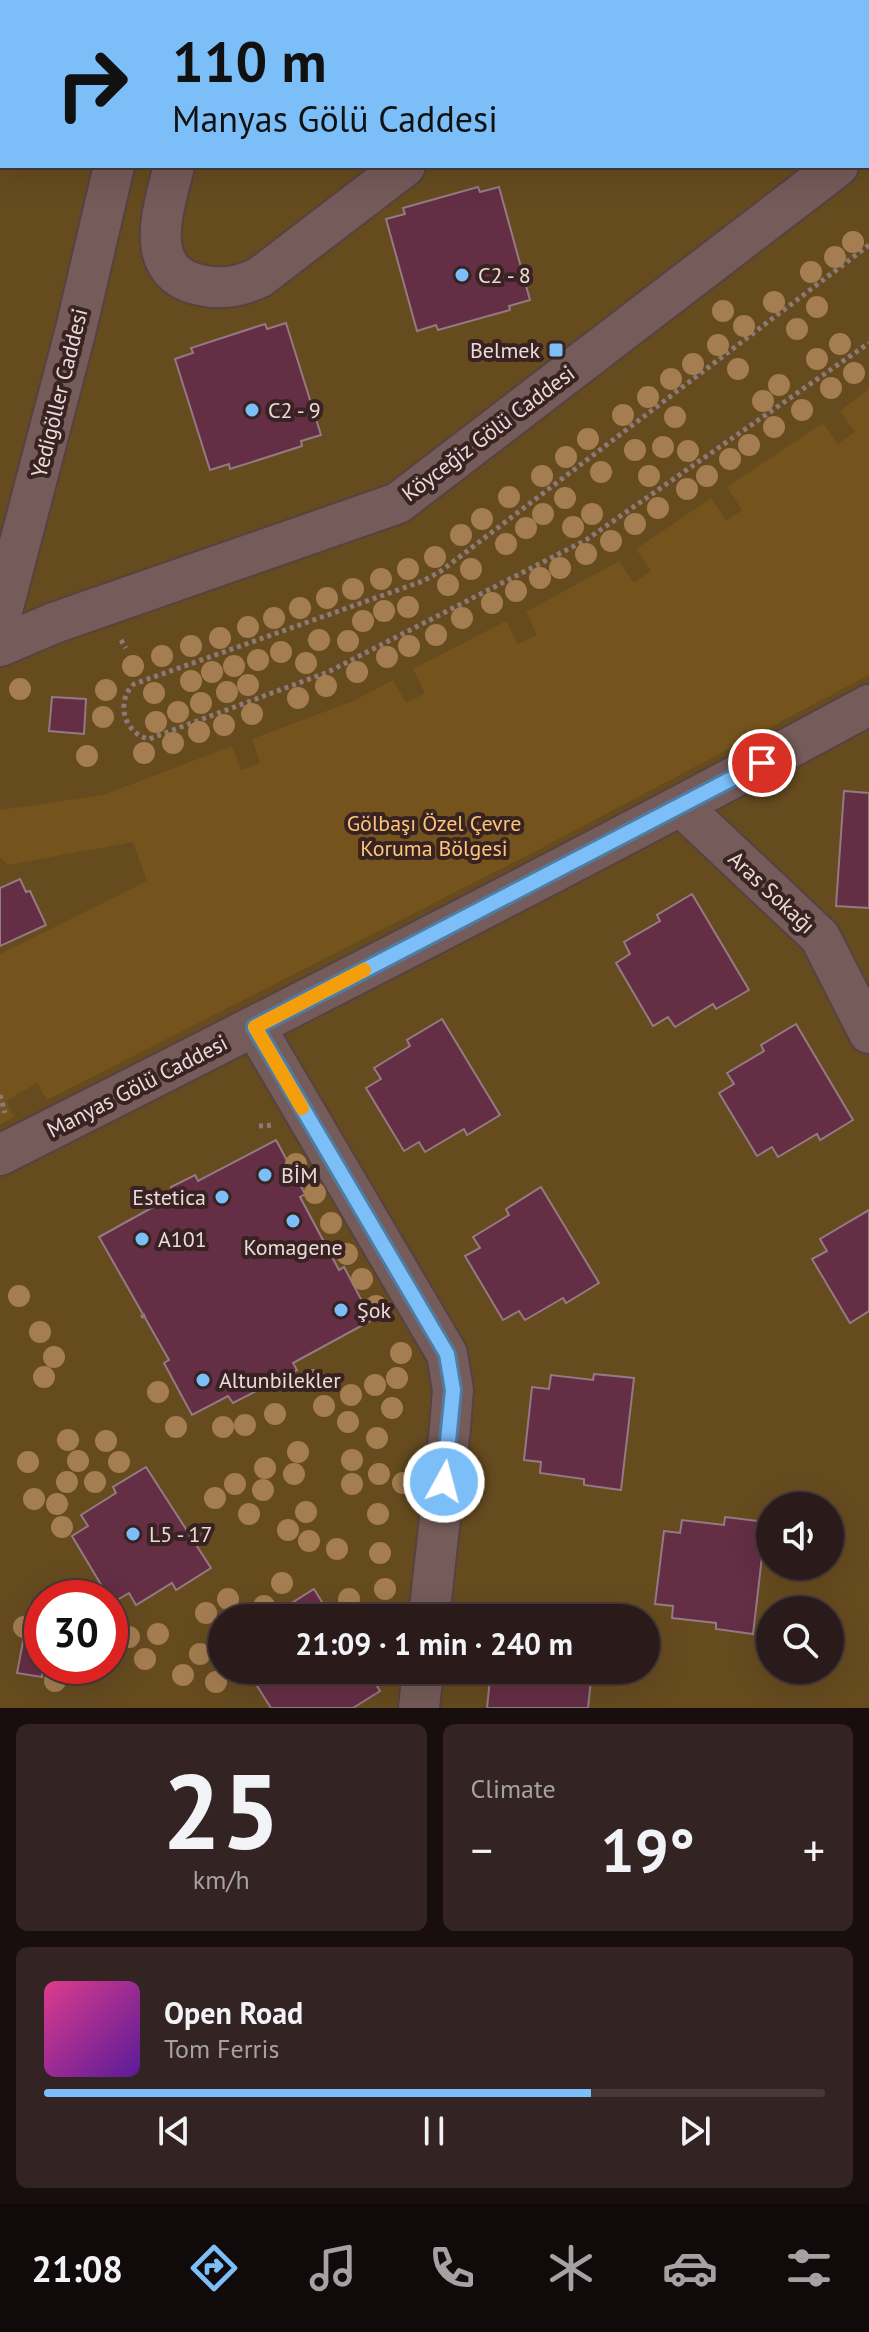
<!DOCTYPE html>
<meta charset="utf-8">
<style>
body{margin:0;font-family:"PT Sans",sans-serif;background:#332323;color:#f1f3f6;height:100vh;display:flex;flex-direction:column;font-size:30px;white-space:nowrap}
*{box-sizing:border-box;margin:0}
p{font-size:26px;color:#a6a1a2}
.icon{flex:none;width:44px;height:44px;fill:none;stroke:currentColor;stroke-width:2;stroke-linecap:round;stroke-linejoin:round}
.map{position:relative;height:1708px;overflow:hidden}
.sheet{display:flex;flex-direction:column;gap:16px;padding:16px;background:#180e0e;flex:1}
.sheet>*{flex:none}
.top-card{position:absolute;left:0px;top:0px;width:870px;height:168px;box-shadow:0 8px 32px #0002,0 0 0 2px #473839;background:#7bbef8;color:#111;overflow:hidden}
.tools{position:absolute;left:756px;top:1492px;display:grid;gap:16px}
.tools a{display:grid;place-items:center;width:88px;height:88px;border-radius:50%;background:#2b1a1a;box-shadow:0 8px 32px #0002,0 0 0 2px #473839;font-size:40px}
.speed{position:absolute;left:24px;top:1580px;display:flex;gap:16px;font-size:40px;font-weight:700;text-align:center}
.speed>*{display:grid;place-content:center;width:104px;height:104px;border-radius:50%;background:#2b1a1a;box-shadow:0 8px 32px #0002,0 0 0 2px #473839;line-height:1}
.speed .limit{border:12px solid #d22;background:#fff;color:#111}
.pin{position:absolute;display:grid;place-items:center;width:68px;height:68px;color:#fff;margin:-34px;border:4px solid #fff;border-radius:50%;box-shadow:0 2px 8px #0007}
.me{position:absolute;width:88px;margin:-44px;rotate:7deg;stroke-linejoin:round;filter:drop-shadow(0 0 6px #0008)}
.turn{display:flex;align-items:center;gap:28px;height:168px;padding:0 40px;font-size:36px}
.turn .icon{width:104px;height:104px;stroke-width:2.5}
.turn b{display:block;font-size:56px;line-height:68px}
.big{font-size:60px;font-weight:700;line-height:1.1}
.sheet .card{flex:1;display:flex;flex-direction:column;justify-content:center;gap:12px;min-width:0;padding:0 28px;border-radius:12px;background:#332323}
.sheet .dial{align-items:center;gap:0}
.dial b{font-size:104px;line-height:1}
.song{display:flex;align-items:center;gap:24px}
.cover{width:96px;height:96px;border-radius:12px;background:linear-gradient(135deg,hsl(330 70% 55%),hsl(270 70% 35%))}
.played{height:8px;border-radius:4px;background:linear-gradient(90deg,#7bbef8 70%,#473839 70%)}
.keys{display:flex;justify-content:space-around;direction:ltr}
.heat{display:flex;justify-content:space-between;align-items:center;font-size:44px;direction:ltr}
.sheet .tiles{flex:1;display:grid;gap:16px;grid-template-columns:1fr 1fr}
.card:last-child{grid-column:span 2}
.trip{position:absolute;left:208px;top:1604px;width:452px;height:80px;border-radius:40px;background:#2b1a1a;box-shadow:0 8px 32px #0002,0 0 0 2px #473839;font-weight:700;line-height:80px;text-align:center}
.menu{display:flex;height:128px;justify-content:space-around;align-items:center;background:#110a0a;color:#a6a1a2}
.menu .icon{width:56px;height:56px}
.menu .on{color:#7bbef8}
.menu b{font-size:36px;color:#f1f3f6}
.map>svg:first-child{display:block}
</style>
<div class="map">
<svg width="869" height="1708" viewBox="0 0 869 1708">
<rect width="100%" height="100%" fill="#392322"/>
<path fill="#664b1f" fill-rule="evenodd" d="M0 0H869V1708H0ZM2 2H868V166H2ZM770 1506H830V1566H770ZM42 1598H110V1666H42ZM770 1610H830V1670H770ZM222 1618H646V1670H222Z"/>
<polygon fill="#75531c" points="869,389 869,675 532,853 47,1100 37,1083 6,1101 14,1117 0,1124 0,954 147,881 133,842 8,865 0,857 0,810 103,795 232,746 241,770 260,763 252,739 353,701 393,680 406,703 425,693 413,669 506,621 518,644 537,635 526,612 619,561 634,583 651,571 636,549 711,498 726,521 742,510 727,487 823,423 838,444 855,432 840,411"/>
<g fill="#642e45" stroke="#937a83" stroke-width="2">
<polygon points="478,187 480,192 499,187 530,300 509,306 510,310 438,330 436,325 417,331 386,219 405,214 403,208"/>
<polygon points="286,323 321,435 301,441 302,446 230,469 229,464 210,470 175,359 193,353 191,348 265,324 267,329"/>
<polygon points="52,697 86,699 84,734 49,731"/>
<polygon points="844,791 869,793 869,908 836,906"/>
<polygon points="20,879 26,892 30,891 46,925 0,946 0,888"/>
<polygon points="692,894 749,990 716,1009 713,1004 675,1027 668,1017 653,1026 616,963 630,954 624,942 660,921 657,915"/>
<polygon points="442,1019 500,1115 467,1135 464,1129 425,1152 419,1142 404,1151 366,1088 381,1079 374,1068 410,1046 407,1040"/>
<polygon points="796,1024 853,1120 820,1140 817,1134 778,1157 772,1147 757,1156 719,1093 734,1084 727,1073 764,1051 761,1045"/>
<polygon points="276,1140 305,1194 300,1197 339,1270 344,1267 372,1320 293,1363 297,1370 233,1403 228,1396 192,1415 164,1363 169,1360 99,1237 175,1195 171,1187 195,1175 198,1181"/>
<polygon points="541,1187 599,1283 566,1303 563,1298 525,1320 519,1311 503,1320 465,1256 480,1248 473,1237 509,1215 506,1209"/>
<polygon points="869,1210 869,1311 850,1323 812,1259 827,1251 820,1239"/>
<polygon points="594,1374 634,1378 621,1490 584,1485 584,1479 540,1473 541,1462 524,1460 532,1387 549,1389 551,1375 593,1380"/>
<polygon points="146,1467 211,1568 176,1590 172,1583 136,1605 129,1593 112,1603 72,1536 88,1526 81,1515 116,1493 113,1487"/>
<polygon points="725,1517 766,1522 753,1634 716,1629 716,1623 672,1618 673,1606 655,1604 664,1531 680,1533 682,1520 724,1525"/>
<polygon points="314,1589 332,1618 268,1618"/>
<polygon points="30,1605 42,1606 42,1677 17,1673"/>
<polygon points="247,1670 367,1670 380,1691 353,1708 271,1708"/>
<polygon points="491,1670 592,1670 588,1708 487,1708"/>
</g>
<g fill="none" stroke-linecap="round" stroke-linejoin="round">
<defs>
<g id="minor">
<polyline points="152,2 152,0"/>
<polyline points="201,2 201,0"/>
<polyline points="617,2 620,0"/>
<polyline points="868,143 869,142"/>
<path d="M174 166C164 208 140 272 200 285 222 290 240 287 260 277L405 166"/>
<polyline points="0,619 76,329 114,166"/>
<polyline points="0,646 54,623 398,503 838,166"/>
<polyline points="681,806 820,937 869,1033"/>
<polyline points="255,1027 447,1354 453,1390 450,1427 429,1618"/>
<path d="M0 1155C292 1008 582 860 869 705"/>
<polyline points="419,1708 423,1670"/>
</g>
</defs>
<use href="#minor" stroke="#554241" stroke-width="44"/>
<g stroke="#8c7978" stroke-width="5" stroke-dasharray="4 4" stroke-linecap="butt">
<path d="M869 245 441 571 423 581 134 684C115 701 124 734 149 739L328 672 586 540 869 343"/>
<polyline points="121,640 126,648"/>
<polyline points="0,1095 5,1113"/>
<polyline points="259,1126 273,1125"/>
<polyline points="144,1318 142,1314 144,1313"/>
</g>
<use href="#minor" stroke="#755b59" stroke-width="40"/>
</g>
<g fill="#a47d51">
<circle cx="853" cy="242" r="11"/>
<circle cx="835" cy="257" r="11"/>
<circle cx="811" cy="272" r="11"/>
<circle cx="774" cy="302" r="11"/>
<circle cx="817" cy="307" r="11"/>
<circle cx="723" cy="311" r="11"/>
<circle cx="744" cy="326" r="11"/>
<circle cx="797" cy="329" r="11"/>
<circle cx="840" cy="344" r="11"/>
<circle cx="718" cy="345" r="11"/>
<circle cx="817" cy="359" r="11"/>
<circle cx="693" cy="364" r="11"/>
<circle cx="738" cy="369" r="11"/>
<circle cx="854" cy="373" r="11"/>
<circle cx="671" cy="379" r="11"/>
<circle cx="779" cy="385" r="11"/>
<circle cx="831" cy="388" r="11"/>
<circle cx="648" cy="397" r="11"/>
<circle cx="763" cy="401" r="11"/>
<circle cx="802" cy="410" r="11"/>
<circle cx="623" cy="415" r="11"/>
<circle cx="675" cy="417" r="11"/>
<circle cx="774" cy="427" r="11"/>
<circle cx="588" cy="439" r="11"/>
<circle cx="749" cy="445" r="11"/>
<circle cx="663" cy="447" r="11"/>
<circle cx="635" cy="450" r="11"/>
<circle cx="688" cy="451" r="11"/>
<circle cx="566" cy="457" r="11"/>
<circle cx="730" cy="459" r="11"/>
<circle cx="601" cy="472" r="11"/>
<circle cx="542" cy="476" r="11"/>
<circle cx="649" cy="476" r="11"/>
<circle cx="707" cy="476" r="11"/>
<circle cx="687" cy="489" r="11"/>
<circle cx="509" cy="497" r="11"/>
<circle cx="565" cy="498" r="11"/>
<circle cx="658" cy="508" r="11"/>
<circle cx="543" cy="514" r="11"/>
<circle cx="592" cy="514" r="11"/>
<circle cx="482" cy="519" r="11"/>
<circle cx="635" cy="524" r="11"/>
<circle cx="573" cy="527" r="11"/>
<circle cx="526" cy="528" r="11"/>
<circle cx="461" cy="535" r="11"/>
<circle cx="611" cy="541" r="11"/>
<circle cx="506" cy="544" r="11"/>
<circle cx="586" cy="554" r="11"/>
<circle cx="435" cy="557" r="11"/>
<circle cx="560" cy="568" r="11"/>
<circle cx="408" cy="569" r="11"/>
<circle cx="471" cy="569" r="11"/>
<circle cx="540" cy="578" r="11"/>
<circle cx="381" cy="579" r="11"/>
<circle cx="448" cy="585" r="11"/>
<circle cx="353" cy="589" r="11"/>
<circle cx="516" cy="591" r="11"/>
<circle cx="327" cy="598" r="11"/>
<circle cx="492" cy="603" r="11"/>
<circle cx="408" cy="607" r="11"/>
<circle cx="300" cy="608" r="11"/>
<circle cx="384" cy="611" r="11"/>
<circle cx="274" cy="618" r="11"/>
<circle cx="462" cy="618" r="11"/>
<circle cx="363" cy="621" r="11"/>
<circle cx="248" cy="627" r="11"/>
<circle cx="436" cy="635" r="11"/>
<circle cx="220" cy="638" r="11"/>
<circle cx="319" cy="640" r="11"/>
<circle cx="348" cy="641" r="11"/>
<circle cx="191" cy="646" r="11"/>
<circle cx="409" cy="646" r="11"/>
<circle cx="281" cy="652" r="11"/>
<circle cx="162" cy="656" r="11"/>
<circle cx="387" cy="657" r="11"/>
<circle cx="258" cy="660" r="11"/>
<circle cx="306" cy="663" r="11"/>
<circle cx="133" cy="666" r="11"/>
<circle cx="234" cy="666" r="11"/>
<circle cx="212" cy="672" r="11"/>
<circle cx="357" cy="672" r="11"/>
<circle cx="191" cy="681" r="11"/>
<circle cx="248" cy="685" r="11"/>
<circle cx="326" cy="686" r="11"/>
<circle cx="20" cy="689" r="11"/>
<circle cx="106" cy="690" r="11"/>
<circle cx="227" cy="692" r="11"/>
<circle cx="154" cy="693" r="11"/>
<circle cx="298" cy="698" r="11"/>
<circle cx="201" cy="703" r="11"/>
<circle cx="178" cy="712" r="11"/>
<circle cx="252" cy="714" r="11"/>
<circle cx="103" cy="717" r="11"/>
<circle cx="156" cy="722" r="11"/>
<circle cx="224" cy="725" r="11"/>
<circle cx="199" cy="732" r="11"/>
<circle cx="173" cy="743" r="11"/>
<circle cx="144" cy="753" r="11"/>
<circle cx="87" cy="756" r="11"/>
<circle cx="296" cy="1164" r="11"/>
<circle cx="315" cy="1193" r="11"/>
<circle cx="331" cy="1223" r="11"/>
<circle cx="347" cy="1254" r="11"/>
<circle cx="362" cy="1279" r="11"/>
<circle cx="19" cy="1296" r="11"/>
<circle cx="376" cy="1306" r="11"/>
<circle cx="40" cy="1332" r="11"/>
<circle cx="401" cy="1353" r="11"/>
<circle cx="54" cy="1357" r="11"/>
<circle cx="44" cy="1377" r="11"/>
<circle cx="397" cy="1378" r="11"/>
<circle cx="315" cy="1380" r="11"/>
<circle cx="375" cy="1385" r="11"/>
<circle cx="158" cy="1392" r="11"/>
<circle cx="351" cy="1395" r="11"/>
<circle cx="324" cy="1406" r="11"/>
<circle cx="392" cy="1408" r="11"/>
<circle cx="275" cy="1414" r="11"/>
<circle cx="348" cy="1422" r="11"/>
<circle cx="245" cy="1425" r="11"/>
<circle cx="176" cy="1427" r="11"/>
<circle cx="223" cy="1427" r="11"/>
<circle cx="377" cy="1438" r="11"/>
<circle cx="68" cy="1440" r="11"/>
<circle cx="106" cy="1441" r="11"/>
<circle cx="298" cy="1452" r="11"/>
<circle cx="352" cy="1460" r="11"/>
<circle cx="78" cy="1461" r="11"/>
<circle cx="28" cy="1462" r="11"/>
<circle cx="119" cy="1462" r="11"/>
<circle cx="265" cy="1468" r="11"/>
<circle cx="294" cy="1474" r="11"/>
<circle cx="379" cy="1474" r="11"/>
<circle cx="67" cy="1482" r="11"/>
<circle cx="95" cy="1482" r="11"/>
<circle cx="403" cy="1483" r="11"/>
<circle cx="235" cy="1484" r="11"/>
<circle cx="352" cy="1484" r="11"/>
<circle cx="263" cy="1490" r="11"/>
<circle cx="215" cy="1498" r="11"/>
<circle cx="34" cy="1499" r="11"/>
<circle cx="57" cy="1504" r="11"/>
<circle cx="306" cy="1512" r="11"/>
<circle cx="249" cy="1514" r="11"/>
<circle cx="378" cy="1514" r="11"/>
<circle cx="62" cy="1527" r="11"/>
<circle cx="288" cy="1530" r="11"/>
<circle cx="309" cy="1541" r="11"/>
<circle cx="337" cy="1549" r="11"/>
<circle cx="380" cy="1553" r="11"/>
<circle cx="282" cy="1583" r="11"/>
<circle cx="385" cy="1589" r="11"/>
<circle cx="228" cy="1599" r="11"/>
<circle cx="349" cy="1599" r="11"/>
<circle cx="264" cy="1606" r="11"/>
<circle cx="206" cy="1613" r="11"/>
<circle cx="24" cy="1627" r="11"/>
<circle cx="158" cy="1634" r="11"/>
<circle cx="129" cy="1637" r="11"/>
<circle cx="200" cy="1654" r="11"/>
<circle cx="145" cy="1659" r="11"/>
<circle cx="183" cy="1675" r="11"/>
<circle cx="55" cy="1681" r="11"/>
<circle cx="216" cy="1682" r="11"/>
</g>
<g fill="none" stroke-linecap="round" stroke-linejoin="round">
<defs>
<polyline id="route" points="444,1482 453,1390 447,1354 255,1027 762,763"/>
</defs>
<use href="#route" stroke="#507ca1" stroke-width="20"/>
<use href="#route" stroke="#7bbef8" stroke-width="14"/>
<polyline stroke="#f59e0b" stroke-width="14" points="302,1108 255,1027 364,970"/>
</g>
<g fill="#7bbef8" stroke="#392322" stroke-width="3">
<circle cx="462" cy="275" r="8"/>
<rect x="548" y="342" width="16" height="16" rx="4"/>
<circle cx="252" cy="410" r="8"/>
<circle cx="265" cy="1175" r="8"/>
<circle cx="222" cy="1197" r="8"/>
<circle cx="293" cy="1221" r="8"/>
<circle cx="142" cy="1239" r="8"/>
<circle cx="341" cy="1310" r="8"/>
<circle cx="203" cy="1380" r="8"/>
<circle cx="133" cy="1534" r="8"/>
</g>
<g text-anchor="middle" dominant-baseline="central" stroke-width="8" stroke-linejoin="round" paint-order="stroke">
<g font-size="22" fill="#eadbd9" stroke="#392322" text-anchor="start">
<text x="478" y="275">C2 - 8</text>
<text x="540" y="350" text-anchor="end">Belmek</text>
<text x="268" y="410">C2 - 9</text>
<text x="281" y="1175">BİM</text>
<text x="206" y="1197" text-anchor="end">Estetica</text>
<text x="158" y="1239">A101</text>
<text x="293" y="1247" text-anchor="middle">Komagene</text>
<text x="357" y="1310">Şok</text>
<text x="219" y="1380">Altunbilekler</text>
<text x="149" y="1534">L5 - 17</text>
</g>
<g font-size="22" fill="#eadbd9" stroke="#392322">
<text transform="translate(59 393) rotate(-76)">Yedigöller Caddesi</text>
<text transform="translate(488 433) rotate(-37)">Köyceğiz Gölü Caddesi</text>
<text transform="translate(772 892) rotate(43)">Aras Sokağı</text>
<text transform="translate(137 1086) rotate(-27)">Manyas Gölü Caddesi</text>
</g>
<g font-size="22" fill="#fbc678" stroke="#392322">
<text x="434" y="823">Gölbaşı Özel Çevre<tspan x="434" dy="25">Koruma Bölgesi</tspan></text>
</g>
</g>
</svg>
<div class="tools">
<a><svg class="icon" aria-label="sound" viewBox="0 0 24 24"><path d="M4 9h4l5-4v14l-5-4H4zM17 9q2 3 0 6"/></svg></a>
<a><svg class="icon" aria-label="search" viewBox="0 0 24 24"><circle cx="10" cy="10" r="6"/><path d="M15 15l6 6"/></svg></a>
</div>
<div class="speed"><div class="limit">30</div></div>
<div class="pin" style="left:762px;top:763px;background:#d93025"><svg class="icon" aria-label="arrive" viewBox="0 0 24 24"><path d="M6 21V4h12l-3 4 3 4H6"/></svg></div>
<svg class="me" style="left:444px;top:1482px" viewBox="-20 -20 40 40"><circle r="17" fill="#7bbef8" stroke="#fff" stroke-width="3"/><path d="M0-11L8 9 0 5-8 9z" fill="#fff"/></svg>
<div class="trip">21:09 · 1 min · 240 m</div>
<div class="top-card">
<div class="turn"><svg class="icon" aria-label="right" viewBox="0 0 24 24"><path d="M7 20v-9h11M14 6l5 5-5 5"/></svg><div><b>110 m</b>Manyas Gölü Caddesi</div></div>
</div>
</div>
<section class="sheet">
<div class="tiles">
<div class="card dial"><b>25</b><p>km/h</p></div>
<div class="card"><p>Climate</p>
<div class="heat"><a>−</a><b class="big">19°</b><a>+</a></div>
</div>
<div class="card">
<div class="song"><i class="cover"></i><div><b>Open Road</b><p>Tom Ferris</p></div></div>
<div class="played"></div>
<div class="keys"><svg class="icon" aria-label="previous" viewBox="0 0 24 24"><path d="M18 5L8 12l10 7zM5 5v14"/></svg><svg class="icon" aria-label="pause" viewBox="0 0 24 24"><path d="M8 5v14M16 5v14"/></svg><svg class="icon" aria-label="next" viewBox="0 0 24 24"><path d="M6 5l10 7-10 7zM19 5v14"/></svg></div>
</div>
</div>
</section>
<nav class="menu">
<b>21:08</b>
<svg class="icon on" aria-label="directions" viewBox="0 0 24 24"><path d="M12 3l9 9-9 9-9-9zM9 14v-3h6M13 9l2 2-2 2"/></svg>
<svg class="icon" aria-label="music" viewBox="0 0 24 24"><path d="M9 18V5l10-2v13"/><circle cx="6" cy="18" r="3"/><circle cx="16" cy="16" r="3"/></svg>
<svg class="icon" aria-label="phone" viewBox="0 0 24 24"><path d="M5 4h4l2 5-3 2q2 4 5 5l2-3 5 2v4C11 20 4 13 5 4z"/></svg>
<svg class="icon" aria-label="climate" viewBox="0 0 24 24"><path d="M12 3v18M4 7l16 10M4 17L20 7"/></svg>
<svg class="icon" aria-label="car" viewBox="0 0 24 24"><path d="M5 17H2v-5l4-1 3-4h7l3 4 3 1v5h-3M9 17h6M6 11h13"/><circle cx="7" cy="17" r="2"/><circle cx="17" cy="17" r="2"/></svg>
<svg class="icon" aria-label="filters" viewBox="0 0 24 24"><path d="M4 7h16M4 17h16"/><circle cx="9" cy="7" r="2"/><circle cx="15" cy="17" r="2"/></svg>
</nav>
